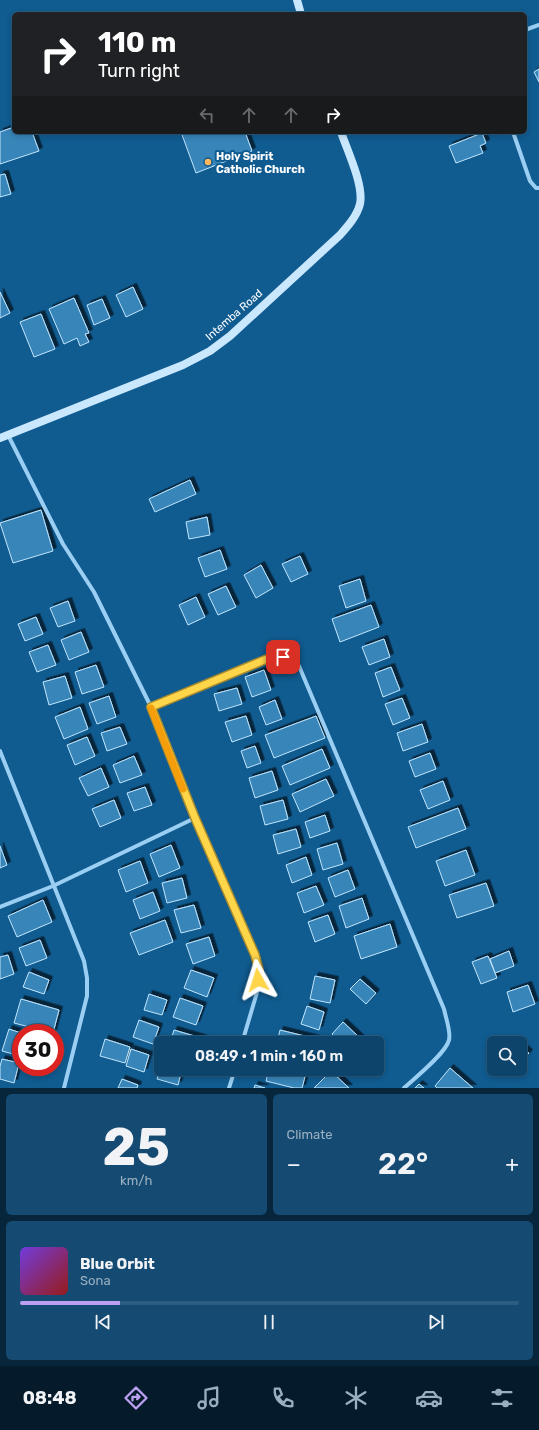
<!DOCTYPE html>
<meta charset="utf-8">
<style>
body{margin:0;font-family:Rubik,sans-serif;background:#154b72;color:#f1f3f6;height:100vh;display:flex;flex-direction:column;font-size:15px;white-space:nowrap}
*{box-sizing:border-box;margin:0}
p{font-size:13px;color:#9ab0c2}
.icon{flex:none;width:22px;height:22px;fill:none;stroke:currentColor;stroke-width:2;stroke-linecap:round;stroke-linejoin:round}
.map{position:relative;height:1088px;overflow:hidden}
.drawer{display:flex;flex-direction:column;gap:6px;padding:6px;background:#07253b;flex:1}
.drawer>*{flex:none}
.top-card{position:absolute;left:12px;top:12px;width:515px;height:122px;border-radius:6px;box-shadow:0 2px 6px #0003,0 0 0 1px #2c5c7f;background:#202124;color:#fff;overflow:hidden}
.controls{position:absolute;left:487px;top:1036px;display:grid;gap:8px}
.controls a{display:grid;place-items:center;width:40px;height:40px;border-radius:6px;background:#0c446c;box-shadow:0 2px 6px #0003,0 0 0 1px #2c5c7f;font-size:20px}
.speed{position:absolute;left:12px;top:1024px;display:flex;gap:8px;font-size:20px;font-weight:700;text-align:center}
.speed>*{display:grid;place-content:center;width:52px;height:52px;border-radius:50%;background:#0c446c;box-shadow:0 2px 6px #0003,0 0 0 1px #2c5c7f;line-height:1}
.speed .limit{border:6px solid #d22;background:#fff;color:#111}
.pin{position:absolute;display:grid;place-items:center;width:34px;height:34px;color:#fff;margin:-17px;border-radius:8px;box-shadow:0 2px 6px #0006}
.me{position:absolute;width:44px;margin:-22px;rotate:354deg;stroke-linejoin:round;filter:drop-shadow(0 0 3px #0008)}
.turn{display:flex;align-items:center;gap:14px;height:84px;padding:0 20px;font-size:18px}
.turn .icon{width:52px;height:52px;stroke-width:2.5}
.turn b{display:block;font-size:28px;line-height:34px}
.lanes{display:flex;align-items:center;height:38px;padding:0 20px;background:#0003;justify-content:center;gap:20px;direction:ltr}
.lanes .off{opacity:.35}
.big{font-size:30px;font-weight:600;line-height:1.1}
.drawer .tile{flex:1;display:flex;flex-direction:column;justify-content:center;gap:6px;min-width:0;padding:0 14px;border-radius:6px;background:#154b72}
.drawer .dial{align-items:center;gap:0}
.dial b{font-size:52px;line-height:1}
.song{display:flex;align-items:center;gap:12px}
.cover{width:48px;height:48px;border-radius:6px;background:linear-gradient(135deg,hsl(260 70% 55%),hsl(0 70% 35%))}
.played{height:4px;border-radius:2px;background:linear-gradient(90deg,#bca0f2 20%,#2c5c7f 20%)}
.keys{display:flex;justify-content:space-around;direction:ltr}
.heat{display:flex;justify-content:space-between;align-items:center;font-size:22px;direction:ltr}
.drawer .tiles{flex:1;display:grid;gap:6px;grid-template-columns:1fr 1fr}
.tile:last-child{grid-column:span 2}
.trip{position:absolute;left:154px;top:1036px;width:230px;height:40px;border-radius:6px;background:#0c446c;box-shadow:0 2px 6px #0003,0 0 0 1px #2c5c7f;font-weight:600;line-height:40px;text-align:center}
.tab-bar{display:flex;height:64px;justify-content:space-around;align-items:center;background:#051b2b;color:#9ab0c2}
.tab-bar .icon{width:28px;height:28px}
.tab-bar .selected{color:#bca0f2}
.tab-bar b{font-size:18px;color:#f1f3f6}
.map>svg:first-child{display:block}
</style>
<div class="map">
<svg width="539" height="1088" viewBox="0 0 539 1088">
<defs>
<filter id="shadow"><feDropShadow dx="3.5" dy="-3.5" stdDeviation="0" flood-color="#0009"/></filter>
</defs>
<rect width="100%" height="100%" fill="#105b90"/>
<g fill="#3885b9" stroke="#c1e6fe" filter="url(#shadow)">
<polygon points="539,69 539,82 534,72"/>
<polygon points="14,127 14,132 32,132 39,151 0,164 0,132"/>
<polygon points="181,132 245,132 252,151 196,173"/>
<polygon points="482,133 486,143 480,146 483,153 456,163 449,146"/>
<polygon points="5,174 11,194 0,197 0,175"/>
<polygon points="133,287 143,309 126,317 116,295"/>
<polygon points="0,292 10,313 0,318"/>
<polygon points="74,298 89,333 85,334 89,342 80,346 77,338 64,344 49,309"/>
<polygon points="102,299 110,318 94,325 87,305"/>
<polygon points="41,314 55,349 34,357 20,322"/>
<polygon points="190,480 196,494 155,512 149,499"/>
<polygon points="41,510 53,551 13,563 0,523"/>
<polygon points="207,517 210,535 189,539 186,522"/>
<polygon points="220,550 227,569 205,577 198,558"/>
<polygon points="300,556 308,574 291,582 282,564"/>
<polygon points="261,565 273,588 256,598 244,575"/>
<polygon points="360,579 366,601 346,608 339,586"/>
<polygon points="226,586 236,607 218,615 208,594"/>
<polygon points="196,597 205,617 188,625 179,605"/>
<polygon points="68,601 75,621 58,627 50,608"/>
<polygon points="371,605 379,627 340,642 332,619"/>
<polygon points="36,617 43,634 25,641 18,624"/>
<polygon points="81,632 89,652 69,660 61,640"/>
<polygon points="384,639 390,657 369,665 362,647"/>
<polygon points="48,645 56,665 37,672 29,652"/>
<polygon points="96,665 104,687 82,694 75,672"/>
<polygon points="391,667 400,690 383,697 375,673"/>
<polygon points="264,670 271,690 252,697 245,677"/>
<polygon points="65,676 72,698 49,705 43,682"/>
<polygon points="237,688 242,704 219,711 214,694"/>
<polygon points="109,696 116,717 97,724 89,703"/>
<polygon points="402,698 410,718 393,725 385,704"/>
<polygon points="275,700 282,719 266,725 259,707"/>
<polygon points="80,707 88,729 64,739 55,717"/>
<polygon points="246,716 252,735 232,742 225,722"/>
<polygon points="316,716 325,738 274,758 265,735"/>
<polygon points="422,724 428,742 403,751 397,733"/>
<polygon points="120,727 127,744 107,751 101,733"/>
<polygon points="87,737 95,756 75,765 67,745"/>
<polygon points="255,746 261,763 247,768 241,751"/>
<polygon points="322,749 330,768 290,785 282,766"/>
<polygon points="430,753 436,769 415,777 409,761"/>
<polygon points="134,756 142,775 120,783 113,765"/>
<polygon points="101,768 109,787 88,796 79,778"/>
<polygon points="272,771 278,790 255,798 249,778"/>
<polygon points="326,779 334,796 300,812 292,794"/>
<polygon points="443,781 450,800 428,809 420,790"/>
<polygon points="145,787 152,805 134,811 127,793"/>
<polygon points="114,800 121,818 100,827 92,809"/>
<polygon points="283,800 288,819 265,825 260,806"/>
<polygon points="458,808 466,829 416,848 408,827"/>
<polygon points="325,815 330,831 310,838 305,822"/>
<polygon points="296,829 301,847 278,854 273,835"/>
<polygon points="337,843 343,864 323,870 317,849"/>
<polygon points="171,845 180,868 159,877 150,854"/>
<polygon points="0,846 7,865 0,868"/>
<polygon points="466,850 475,875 445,886 436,861"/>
<polygon points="306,857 312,875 292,883 286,865"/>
<polygon points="140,861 148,883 126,892 118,870"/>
<polygon points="348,870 355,889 335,897 328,878"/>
<polygon points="182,878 187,898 167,903 162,883"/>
<polygon points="486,883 494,906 457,918 449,895"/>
<polygon points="316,886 324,905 304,913 297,893"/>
<polygon points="153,892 160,911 140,919 133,900"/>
<polygon points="362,898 369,919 346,928 339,906"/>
<polygon points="43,900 52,922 17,937 8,916"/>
<polygon points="194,905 201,928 181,933 174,910"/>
<polygon points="328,915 335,934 315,942 308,922"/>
<polygon points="165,920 173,942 139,955 130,933"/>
<polygon points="390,924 397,947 361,959 354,936"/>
<polygon points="209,937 215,956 193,964 186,944"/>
<polygon points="40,940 47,958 26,966 19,948"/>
<polygon points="509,951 514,966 495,973 490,959"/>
<polygon points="8,955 14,974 0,979 0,957"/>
<polygon points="488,956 497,978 481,984 472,962"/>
<polygon points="191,970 214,978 207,997 184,988"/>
<polygon points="29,972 49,980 44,994 23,987"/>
<polygon points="315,976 335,980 330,1003 310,999"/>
<polygon points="360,979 376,993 366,1004 350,989"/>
<polygon points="528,985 535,1004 513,1012 507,992"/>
<polygon points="149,994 167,1000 162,1015 144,1010"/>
<polygon points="180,998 203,1006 196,1025 173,1017"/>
<polygon points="21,999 59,1010 53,1033 14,1023"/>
<polygon points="307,1006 324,1012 319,1030 301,1024"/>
<polygon points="139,1020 159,1027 153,1044 133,1037"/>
<polygon points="343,1022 361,1039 357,1043 341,1043 332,1034"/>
<polygon points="9,1029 21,1033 21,1056 2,1051"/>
<polygon points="174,1030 215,1042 215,1043 170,1043"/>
<polygon points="280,1030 317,1039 316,1043 277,1043"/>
<polygon points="105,1039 130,1047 125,1063 100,1056"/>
<polygon points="513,1039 518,1043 509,1043"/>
<polygon points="520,1045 529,1053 520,1063"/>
<polygon points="131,1049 149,1055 144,1072 126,1066"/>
<polygon points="2,1059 19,1063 14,1083 0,1079 0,1066"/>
<polygon points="161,1064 161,1069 182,1069 178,1085 157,1079"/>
<polygon points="450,1068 473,1088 437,1088 435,1086"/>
<polygon points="269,1069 307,1069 302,1088 294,1088 266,1081"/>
<polygon points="331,1071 349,1088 314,1088"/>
<polygon points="122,1079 138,1085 137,1088 118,1088"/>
<polygon points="419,1084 424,1088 415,1088"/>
<polygon points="255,1085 265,1088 254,1088"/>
</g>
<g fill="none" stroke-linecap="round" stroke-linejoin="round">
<g stroke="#9acff3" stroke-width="4">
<polyline points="525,30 539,25"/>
<polyline points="513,132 530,181 536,188 539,188"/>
<polyline points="8,435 63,544 94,592 151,707 195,818 255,955 259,970 258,989 242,1043"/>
<path d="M151 707 274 656C285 657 291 659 299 666L444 1009C446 1019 451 1031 449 1040 446 1053 415 1078 404 1088"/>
<polyline points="0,751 84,961 87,978 87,996 64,1088"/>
<polyline points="0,907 53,886 195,818"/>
<polyline points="229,1088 235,1069"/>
</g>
<g stroke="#c9e7fd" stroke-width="8">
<polyline points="297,0 301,14"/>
<path d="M0 438 183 365 210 351 230 336 340 235C348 226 357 216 360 204 364 185 347 150 341 132"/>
</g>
</g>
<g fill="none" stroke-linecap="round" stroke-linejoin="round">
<defs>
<polyline id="route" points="258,980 259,970 255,955 195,818 151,707 274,656 283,657"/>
</defs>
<use href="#route" stroke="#a68a30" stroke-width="10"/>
<use href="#route" stroke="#ffd54a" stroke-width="7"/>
<polyline stroke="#f59e0b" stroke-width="7" points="151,708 183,789"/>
</g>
<circle fill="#ffb85c" stroke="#105b90" stroke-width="1.5" cx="208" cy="162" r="4"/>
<g text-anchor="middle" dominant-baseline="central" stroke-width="4" stroke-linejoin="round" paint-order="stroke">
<g font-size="11" font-weight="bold" fill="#fff" stroke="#105b90" text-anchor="start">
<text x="216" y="156">Holy Spirit<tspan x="216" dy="13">Catholic Church</tspan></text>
</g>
<g font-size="11" fill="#fff" stroke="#105b90">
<text transform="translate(234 315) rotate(-41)">Intemba Road</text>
</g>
</g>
</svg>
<div class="controls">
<a><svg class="icon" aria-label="search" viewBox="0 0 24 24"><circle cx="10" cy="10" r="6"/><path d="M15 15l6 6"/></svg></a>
</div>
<div class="speed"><div class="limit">30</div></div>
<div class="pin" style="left:283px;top:657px;background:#d93025"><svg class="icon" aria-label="arrive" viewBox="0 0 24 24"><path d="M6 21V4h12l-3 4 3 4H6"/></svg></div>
<svg class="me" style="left:258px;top:980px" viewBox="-20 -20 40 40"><path d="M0-17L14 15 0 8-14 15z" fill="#ffd54a" stroke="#fff" stroke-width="4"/></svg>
<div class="trip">08:49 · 1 min · 160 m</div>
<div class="top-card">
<div class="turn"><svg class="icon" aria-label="right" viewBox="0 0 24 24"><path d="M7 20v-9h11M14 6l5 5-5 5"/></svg><div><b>110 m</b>Turn right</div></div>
<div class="lanes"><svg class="icon off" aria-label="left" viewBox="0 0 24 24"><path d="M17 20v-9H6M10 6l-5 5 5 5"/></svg><svg class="icon off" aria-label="ahead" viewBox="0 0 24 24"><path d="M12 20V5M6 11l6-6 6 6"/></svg><svg class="icon off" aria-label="ahead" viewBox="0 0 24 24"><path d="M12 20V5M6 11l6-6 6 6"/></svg><svg class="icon" aria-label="right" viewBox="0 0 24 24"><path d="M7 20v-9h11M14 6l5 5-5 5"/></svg></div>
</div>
</div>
<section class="drawer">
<div class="tiles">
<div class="tile dial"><b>25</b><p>km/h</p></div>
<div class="tile"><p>Climate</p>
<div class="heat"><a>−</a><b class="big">22°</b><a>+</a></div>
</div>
<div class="tile">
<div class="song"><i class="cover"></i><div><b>Blue Orbit</b><p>Sona</p></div></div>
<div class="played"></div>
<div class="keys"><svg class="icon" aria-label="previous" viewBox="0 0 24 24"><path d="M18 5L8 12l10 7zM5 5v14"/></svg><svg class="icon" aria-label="pause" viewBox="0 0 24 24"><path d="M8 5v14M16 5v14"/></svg><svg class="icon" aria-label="next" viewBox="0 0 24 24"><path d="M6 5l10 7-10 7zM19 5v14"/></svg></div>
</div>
</div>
</section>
<nav class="tab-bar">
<b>08:48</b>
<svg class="icon selected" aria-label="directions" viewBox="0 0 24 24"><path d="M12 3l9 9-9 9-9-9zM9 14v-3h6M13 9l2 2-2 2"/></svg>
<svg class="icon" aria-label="music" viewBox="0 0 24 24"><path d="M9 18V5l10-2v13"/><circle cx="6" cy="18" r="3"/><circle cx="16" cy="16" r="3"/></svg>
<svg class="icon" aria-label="phone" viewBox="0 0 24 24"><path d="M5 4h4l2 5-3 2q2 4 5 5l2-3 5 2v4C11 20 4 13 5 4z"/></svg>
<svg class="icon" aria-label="climate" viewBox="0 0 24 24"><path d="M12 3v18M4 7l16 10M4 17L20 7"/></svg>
<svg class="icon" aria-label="car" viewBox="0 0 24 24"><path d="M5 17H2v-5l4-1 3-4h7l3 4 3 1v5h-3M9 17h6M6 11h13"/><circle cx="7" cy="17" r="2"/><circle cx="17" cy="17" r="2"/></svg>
<svg class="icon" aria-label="filters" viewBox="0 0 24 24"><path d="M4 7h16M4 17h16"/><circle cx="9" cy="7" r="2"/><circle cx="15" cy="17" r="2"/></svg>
</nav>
